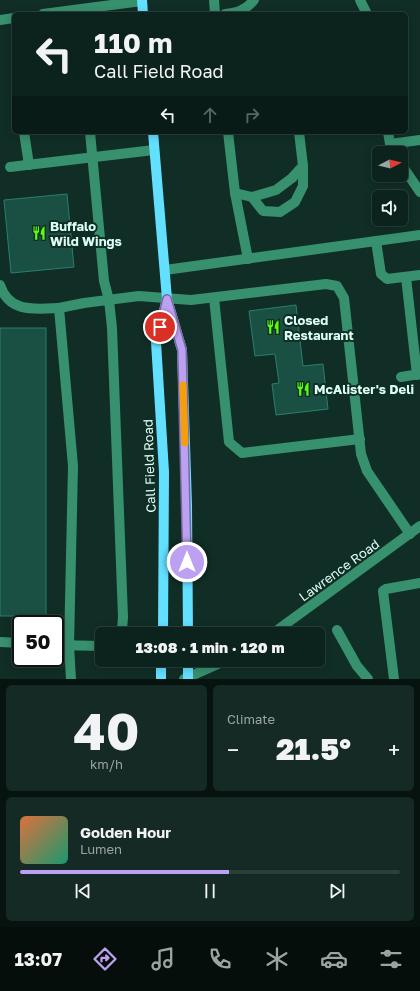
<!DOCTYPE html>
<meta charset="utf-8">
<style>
body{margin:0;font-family:"Golos Text",sans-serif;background:#152a25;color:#f1f3f6;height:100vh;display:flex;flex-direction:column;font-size:15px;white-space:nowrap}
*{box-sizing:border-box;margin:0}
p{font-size:13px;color:#9aa4a3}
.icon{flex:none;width:22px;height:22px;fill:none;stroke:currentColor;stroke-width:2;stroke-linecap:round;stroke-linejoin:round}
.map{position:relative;height:679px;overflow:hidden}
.sheet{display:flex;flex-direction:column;gap:6px;padding:6px;background:#07130f;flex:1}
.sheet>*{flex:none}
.guide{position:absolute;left:12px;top:12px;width:396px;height:122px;border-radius:6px;box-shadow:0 2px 10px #0003,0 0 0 1px #2c3f3b;background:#0c221c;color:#f1f3f6;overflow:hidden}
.needle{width:26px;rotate:83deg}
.tools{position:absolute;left:372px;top:146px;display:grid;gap:8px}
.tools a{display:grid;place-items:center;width:36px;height:36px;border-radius:6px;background:#0c221c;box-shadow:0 2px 10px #0003,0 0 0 1px #2c3f3b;font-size:20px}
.speed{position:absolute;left:12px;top:615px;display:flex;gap:8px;font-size:20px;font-weight:700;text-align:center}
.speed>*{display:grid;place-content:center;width:52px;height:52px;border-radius:50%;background:#0c221c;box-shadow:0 2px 10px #0003,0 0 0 1px #2c3f3b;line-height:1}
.speed .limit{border:2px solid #111;border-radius:6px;background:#fff;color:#111}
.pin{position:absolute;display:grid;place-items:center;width:34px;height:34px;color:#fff;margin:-17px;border:2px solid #fff;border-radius:50%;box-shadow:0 1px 4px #0007}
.me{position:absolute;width:44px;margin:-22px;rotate:0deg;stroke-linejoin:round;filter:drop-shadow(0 0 3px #0008)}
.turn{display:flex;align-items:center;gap:14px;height:84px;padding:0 16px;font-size:18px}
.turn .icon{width:52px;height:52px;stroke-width:2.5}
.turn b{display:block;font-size:28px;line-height:34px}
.lanes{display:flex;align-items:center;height:38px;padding:0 16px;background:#0003;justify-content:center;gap:20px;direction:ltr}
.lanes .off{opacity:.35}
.big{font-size:30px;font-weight:800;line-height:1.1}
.sheet .widget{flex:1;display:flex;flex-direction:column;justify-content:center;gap:6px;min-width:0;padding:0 14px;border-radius:6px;background:#152a25}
.sheet .dial{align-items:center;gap:0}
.dial b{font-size:52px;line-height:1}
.song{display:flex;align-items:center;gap:12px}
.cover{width:48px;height:48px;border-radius:6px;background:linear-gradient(135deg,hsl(20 70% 55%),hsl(160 70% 35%))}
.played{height:4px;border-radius:2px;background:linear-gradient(90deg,#bca0f2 55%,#2c3f3b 55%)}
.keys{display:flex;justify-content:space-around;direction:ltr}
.heat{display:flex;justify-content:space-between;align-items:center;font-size:22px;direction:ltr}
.sheet .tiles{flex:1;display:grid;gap:6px;grid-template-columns:1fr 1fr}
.widget:last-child{grid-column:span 2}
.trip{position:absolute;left:95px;top:627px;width:230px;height:40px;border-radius:6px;background:#0c221c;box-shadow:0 2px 10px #0003,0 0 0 1px #2c3f3b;font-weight:800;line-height:40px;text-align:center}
.dock{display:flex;height:64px;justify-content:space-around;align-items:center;background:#050e0b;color:#9aa4a3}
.dock .icon{width:28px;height:28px}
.dock .selected{color:#bca0f2}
.dock b{font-size:18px;color:#f1f3f6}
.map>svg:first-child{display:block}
</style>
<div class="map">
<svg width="420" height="679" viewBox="0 0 420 679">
<rect width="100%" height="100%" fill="#102e26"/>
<g fill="#1a5044" stroke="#2a7e6b">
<polygon points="67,194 74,267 11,273 4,200"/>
<polygon points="296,305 303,366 323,364 328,409 276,415 272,384 279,383 275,354 255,356 249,311"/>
<rect x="0" y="328" width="46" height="288"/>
</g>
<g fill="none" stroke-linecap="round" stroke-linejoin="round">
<g stroke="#37906e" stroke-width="10">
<polyline points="214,0 215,14"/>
<polyline points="360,0 367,14"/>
<polyline points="43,14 142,1"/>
<path d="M225 14C237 13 246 10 254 0"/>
<polyline points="0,20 14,18"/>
<polyline points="24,132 29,165"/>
<polyline points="90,132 104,281 109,300 112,328 123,617 122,630 120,634"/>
<polyline points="228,132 235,193 248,259"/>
<polyline points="388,132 390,144 395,153"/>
<polyline points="390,144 420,140"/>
<polyline points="401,164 420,192"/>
<polyline points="10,167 154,150"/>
<polyline points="235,193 252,197 276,190 292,178 303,166 299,132"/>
<polyline points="252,197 263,211 280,212 295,202 303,186 303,166"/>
<polyline points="376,241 381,274 387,279 420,275"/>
<polyline points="165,270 420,235"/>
<polyline points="406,277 417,375"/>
<path d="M0 285C9 313 34 309 59 308"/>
<polyline points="214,298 229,442 242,453 360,439"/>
<polyline points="401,377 420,374"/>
<polyline points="337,630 357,666 368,679"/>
<polyline points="272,634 420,526"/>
<polyline points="0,642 21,643"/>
<polyline points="55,645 102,646"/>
<polyline points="71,679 69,646 73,466 59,308 84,303 139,296 191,300 326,284 337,286 344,298 361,454 367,471 410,534"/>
<polyline points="184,679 227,660"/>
<polyline points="394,679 383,591 386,589 420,583"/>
</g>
<g stroke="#63dfff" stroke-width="10">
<polyline points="142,0 143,14"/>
<polyline points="153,132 167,299 182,350 187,505 188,634"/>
<polyline points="163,634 164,472 156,342 167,299"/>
<polyline points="188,660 188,679"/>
<polyline points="161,679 161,660"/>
</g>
</g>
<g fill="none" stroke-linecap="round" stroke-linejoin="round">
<defs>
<polyline id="route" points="160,327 167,299 182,350 187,562"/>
</defs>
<use href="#route" stroke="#7a689d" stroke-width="10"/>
<use href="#route" stroke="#bca0f2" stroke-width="7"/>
<polyline stroke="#f59e0b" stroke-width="7" points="183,385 185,443"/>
</g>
<defs>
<symbol id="restaurant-bare" viewBox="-9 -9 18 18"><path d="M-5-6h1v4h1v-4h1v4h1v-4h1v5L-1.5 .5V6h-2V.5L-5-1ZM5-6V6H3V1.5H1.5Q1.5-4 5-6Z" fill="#58ff08" stroke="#102e26" stroke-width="2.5" paint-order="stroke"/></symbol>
</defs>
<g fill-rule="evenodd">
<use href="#restaurant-bare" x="29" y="223" width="20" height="20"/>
<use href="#restaurant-bare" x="263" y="317" width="20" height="20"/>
<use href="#restaurant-bare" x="293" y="379" width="20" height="20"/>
</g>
<g text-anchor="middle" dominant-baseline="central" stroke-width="4" stroke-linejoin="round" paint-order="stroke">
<g font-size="13" font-weight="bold" fill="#dcfff4" stroke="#102e26" text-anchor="start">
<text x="50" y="226">Buffalo<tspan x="50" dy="15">Wild Wings</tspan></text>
<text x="284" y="320">Closed<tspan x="284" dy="15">Restaurant</tspan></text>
<text x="314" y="389">McAlister's Deli</text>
</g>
<g font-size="13" fill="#dcfff4" stroke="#102e26">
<text transform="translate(149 466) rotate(-92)">Call Field Road</text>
<text transform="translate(339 570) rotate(-36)">Lawrence Road</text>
</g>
</g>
</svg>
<div class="tools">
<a><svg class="needle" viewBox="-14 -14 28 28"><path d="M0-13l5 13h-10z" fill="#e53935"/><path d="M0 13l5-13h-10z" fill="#9aa4a3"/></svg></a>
<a><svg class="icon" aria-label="sound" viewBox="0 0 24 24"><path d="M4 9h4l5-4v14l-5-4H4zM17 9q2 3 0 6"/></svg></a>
</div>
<div class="speed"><div class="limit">50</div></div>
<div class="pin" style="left:160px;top:327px;background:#d93025"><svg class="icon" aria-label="arrive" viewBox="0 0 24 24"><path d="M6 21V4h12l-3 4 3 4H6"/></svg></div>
<svg class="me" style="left:187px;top:562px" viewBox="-20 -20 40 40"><circle r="17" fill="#bca0f2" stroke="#fff" stroke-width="3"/><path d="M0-11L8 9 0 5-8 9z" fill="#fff"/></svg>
<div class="trip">13:08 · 1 min · 120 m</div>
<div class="guide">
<div class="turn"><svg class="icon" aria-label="left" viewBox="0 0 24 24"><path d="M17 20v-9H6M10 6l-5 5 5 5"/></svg><div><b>110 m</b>Call Field Road</div></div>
<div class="lanes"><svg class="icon" aria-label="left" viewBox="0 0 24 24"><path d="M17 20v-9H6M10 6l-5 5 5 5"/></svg><svg class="icon off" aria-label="ahead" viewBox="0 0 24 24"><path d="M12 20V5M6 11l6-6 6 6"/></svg><svg class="icon off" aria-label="right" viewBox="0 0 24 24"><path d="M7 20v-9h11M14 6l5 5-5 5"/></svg></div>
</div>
</div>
<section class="sheet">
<div class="tiles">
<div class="widget dial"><b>40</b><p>km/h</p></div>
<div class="widget"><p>Climate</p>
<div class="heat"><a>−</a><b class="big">21.5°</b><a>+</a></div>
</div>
<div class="widget">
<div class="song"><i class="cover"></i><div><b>Golden Hour</b><p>Lumen</p></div></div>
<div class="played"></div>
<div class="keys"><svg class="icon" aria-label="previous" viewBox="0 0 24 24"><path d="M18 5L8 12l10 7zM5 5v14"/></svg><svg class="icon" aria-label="pause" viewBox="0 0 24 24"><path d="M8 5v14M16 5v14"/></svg><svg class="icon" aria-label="next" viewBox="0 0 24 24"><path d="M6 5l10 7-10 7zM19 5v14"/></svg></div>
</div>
</div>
</section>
<nav class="dock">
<b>13:07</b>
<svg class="icon selected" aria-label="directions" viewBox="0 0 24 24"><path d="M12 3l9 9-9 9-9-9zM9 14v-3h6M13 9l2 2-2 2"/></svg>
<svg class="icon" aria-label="music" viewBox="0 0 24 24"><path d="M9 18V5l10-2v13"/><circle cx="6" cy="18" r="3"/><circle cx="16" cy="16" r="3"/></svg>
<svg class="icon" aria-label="phone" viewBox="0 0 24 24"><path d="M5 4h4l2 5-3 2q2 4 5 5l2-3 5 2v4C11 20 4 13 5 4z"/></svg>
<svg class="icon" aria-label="climate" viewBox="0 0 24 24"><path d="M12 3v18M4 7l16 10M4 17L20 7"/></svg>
<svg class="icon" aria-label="car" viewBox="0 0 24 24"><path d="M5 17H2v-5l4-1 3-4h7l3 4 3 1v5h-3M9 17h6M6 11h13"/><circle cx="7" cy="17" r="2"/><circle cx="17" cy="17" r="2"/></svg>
<svg class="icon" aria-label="filters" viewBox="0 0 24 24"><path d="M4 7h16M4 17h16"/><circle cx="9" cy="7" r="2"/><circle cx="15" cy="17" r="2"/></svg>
</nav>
